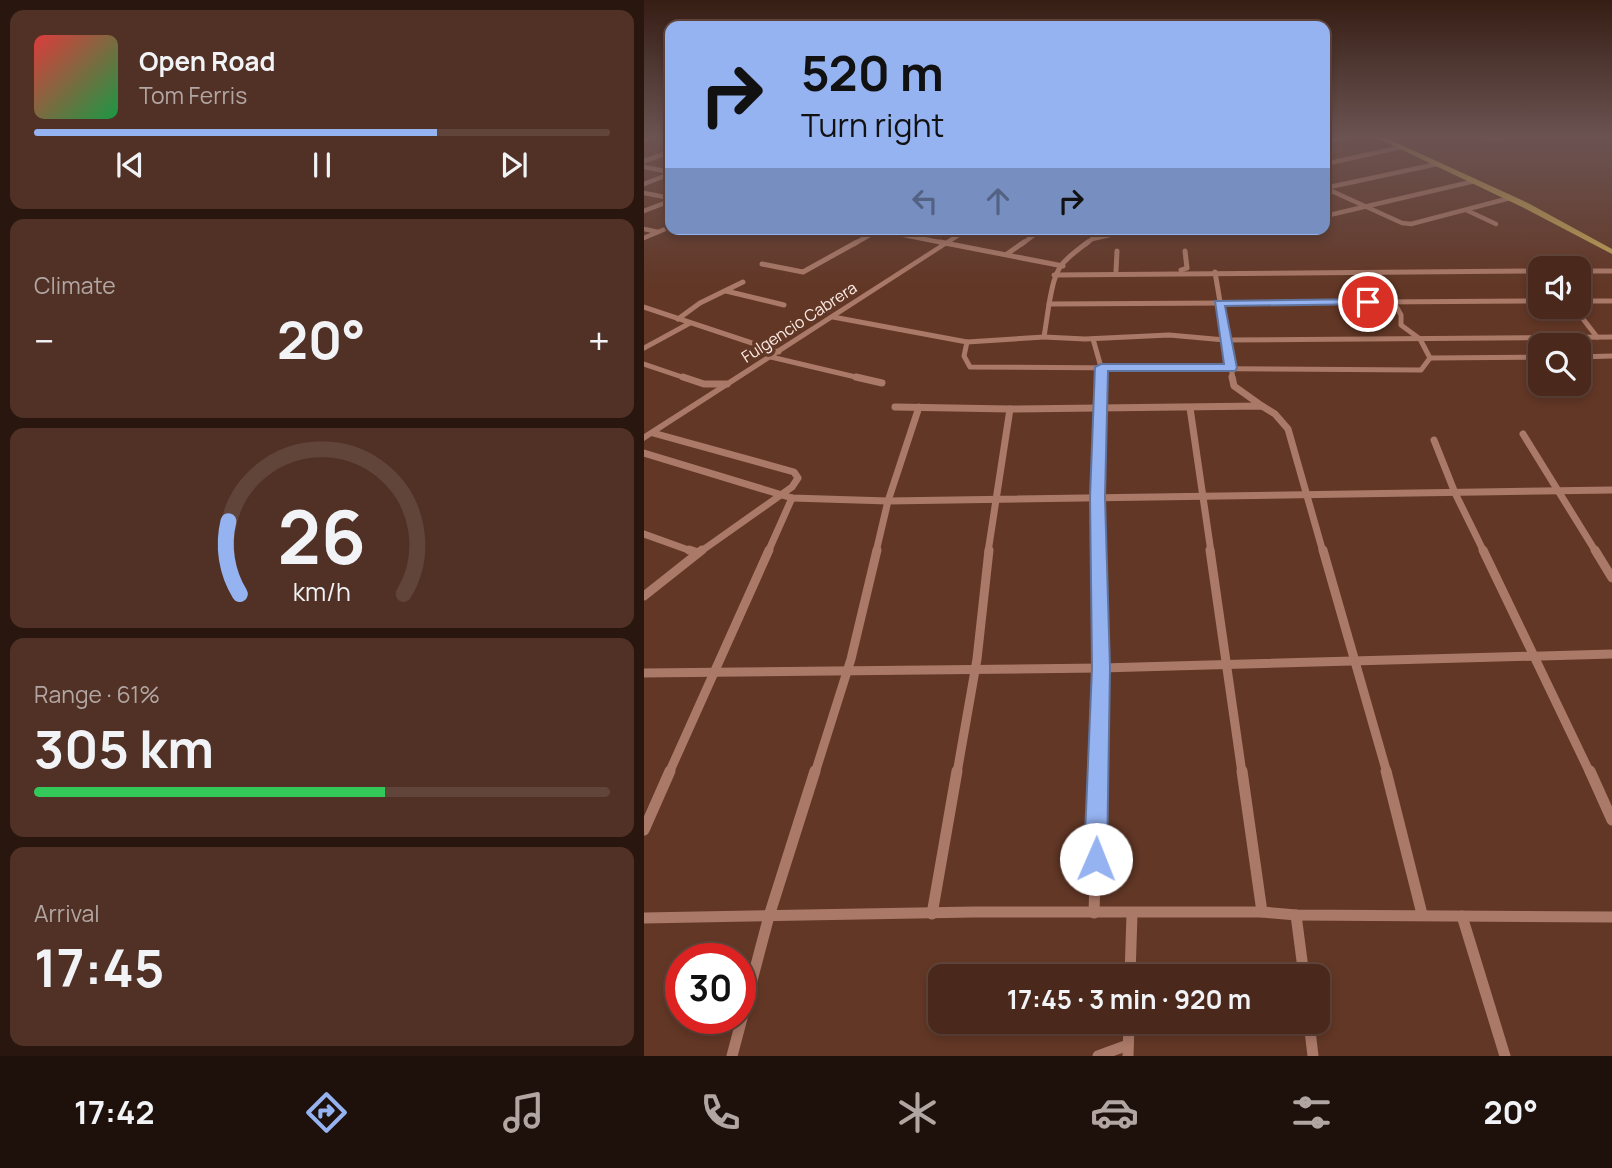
<!DOCTYPE html>
<meta charset="utf-8">
<style>
body{margin:0;font-family:Manrope,sans-serif;background:#513125;color:#f1f3f6;height:100vh;display:flex;flex-direction:column;font-size:26px;white-space:nowrap}
*{box-sizing:border-box;margin:0}
p{font-size:23px;color:#b2a6a3}
.icon{flex:none;width:38px;height:38px;fill:none;stroke:currentColor;stroke-width:2;stroke-linecap:round;stroke-linejoin:round}
.map{position:relative;flex:1;overflow:hidden}
.sheet{display:flex;flex-direction:column;gap:10px;padding:10px;background:#29170f;width:644px}
.sheet>*{flex:none}
.hud{position:absolute;left:21px;top:21px;width:665px;height:214px;border-radius:14px;box-shadow:0 4px 10px #0003,0 0 0 2px #61453b;background:#95b2f1;color:#111;overflow:hidden}
.fabs{position:absolute;left:884px;top:256px;display:grid;gap:14px}
.fabs a{display:grid;place-items:center;width:63px;height:63px;border-radius:14px;background:#4a291c;box-shadow:0 4px 10px #0003,0 0 0 2px #61453b;font-size:35px}
.speed{position:absolute;left:21px;top:943px;display:flex;gap:14px;font-size:35px;font-weight:700;text-align:center}
.speed>*{display:grid;place-content:center;width:91px;height:91px;border-radius:50%;background:#4a291c;box-shadow:0 4px 10px #0003,0 0 0 2px #61453b;line-height:1}
.speed .limit{border:10px solid #d22;background:#fff;color:#111}
.pin{position:absolute;display:grid;place-items:center;width:60px;height:60px;color:#fff;margin:-30px;border:4px solid #fff;border-radius:50%;box-shadow:0 2px 7px #0007}
.me{position:absolute;width:77px;margin:-38px;rotate:1deg;stroke-linejoin:round;filter:drop-shadow(0 0 5px #0008)}
.turn{display:flex;align-items:center;gap:24px;height:147px;padding:0 21px;font-size:32px}
.turn .icon{width:91px;height:91px;stroke-width:2.5}
.turn b{display:block;font-size:49px;line-height:60px}
.lanes{display:flex;align-items:center;height:66px;padding:0 21px;background:#0003;justify-content:center;gap:35px;direction:ltr}
.lanes .off{opacity:.35}
.big{font-size:52px;font-weight:700;line-height:1.1}
.sheet .widget{flex:1;display:flex;flex-direction:column;justify-content:center;gap:10px;min-width:0;padding:0 24px;border-radius:14px;background:#513125}
.sheet .dial{align-items:center;gap:0}
.dial svg{height:182px;overflow:visible;fill:none;stroke:#61453b;stroke-width:7;stroke-linecap:round;text-anchor:middle}
.dial text{fill:#f1f3f6;stroke:none}
.song{display:flex;align-items:center;gap:21px}
.cover{width:84px;height:84px;border-radius:10px;background:linear-gradient(135deg,hsl(0 70% 55%),hsl(140 70% 35%))}
.played{height:7px;border-radius:4px;background:linear-gradient(90deg,#95b2f1 70%,#61453b 70%)}
.keys{display:flex;justify-content:space-around;direction:ltr}
.heat{display:flex;justify-content:space-between;align-items:center;font-size:38px;direction:ltr}
.charge{height:10px;border-radius:5px;background:linear-gradient(90deg,#34c759 61%,#61453b 0)}
.trip{position:absolute;left:284px;top:964px;width:402px;height:70px;border-radius:14px;background:#4a291c;box-shadow:0 4px 10px #0003,0 0 0 2px #61453b;font-weight:700;line-height:70px;text-align:center}
.tabs{display:flex;height:112px;justify-content:space-around;align-items:center;background:#1e100b;color:#b2a6a3}
.tabs .icon{width:49px;height:49px}
.tabs .on{color:#95b2f1}
.tabs b{font-size:32px;color:#f1f3f6}
main{display:flex;flex:1;min-height:0}
.map>svg:first-child{display:block}
</style>
<main>
<section class="sheet">
<div class="widget">
<div class="song"><i class="cover"></i><div><b>Open Road</b><p>Tom Ferris</p></div></div>
<div class="played"></div>
<div class="keys"><svg class="icon" aria-label="previous" viewBox="0 0 24 24"><path d="M18 5L8 12l10 7zM5 5v14"/></svg><svg class="icon" aria-label="pause" viewBox="0 0 24 24"><path d="M8 5v14M16 5v14"/></svg><svg class="icon" aria-label="next" viewBox="0 0 24 24"><path d="M6 5l10 7-10 7zM19 5v14"/></svg></div>
</div>
<div class="widget"><p>Climate</p>
<div class="heat"><a>−</a><b class="big">20°</b><a>+</a></div>
</div>
<div class="widget dial"><svg viewBox="0 0 100 80">
<path d="M14 69A42 42 0 1 1 86 69"/>
<path d="M14 69A42 42 0 0 1 9 37" stroke="#95b2f1"/>
<text x="50" y="56" font-size="32" font-weight="700">26</text>
<text x="50" y="72" font-size="11">km/h</text>
</svg></div>
<div class="widget"><p>Range · 61%</p><b class="big">305 km</b><div class="charge"></div></div>
<div class="widget"><p>Arrival</p><b class="big">17:45</b></div>
</section>
<div class="map">
<svg width="968" height="1056" viewBox="0 0 968 1056">
<rect width="100%" height="100%" fill="#623726"/>
<g fill="none" stroke-linecap="round" stroke-linejoin="round">
<g stroke="#aa7967" stroke-width="4.5">
<polyline points="840,137 851,140 859,137"/>
<polyline points="0,140 8,137"/>
<polyline points="681,142 706,137"/>
<polyline points="0,161 26,152"/>
<polyline points="681,164 758,147"/>
<polyline points="0,167 26,172"/>
<polyline points="0,184 26,174"/>
<polyline points="681,188 758,223 767,224 866,198"/>
<polyline points="681,188 793,164"/>
<polyline points="0,193 26,198"/>
<polyline points="822,210 852,224"/>
<polyline points="0,211 26,201"/>
<polyline points="681,216 831,181"/>
<polyline points="0,229 14,232"/>
<polyline points="230,229 305,244"/>
<polyline points="0,238 26,227"/>
<polyline points="210,244 236,229"/>
<polyline points="378,244 398,229"/>
<polyline points="442,244 448,239 492,229"/>
</g>
<g stroke="#aa7967" stroke-width="5">
<polyline points="296,242 419,266"/>
<path d="M444 242C414 265 412 266 405 304L896 301"/>
<polyline points="363,254 380,242"/>
<polyline points="118,264 159,272 213,242"/>
<polyline points="537,270 543,268 541,251"/>
<polyline points="472,271 473,251"/>
<polyline points="934,271 968,271"/>
<polyline points="571,272 589,379"/>
<polyline points="410,275 896,271"/>
<polyline points="82,291 140,305"/>
<polyline points="934,301 968,301"/>
<polyline points="929,306 953,337"/>
<polyline points="0,307 135,352"/>
<polyline points="189,317 323,342 320,356 326,367 777,370 786,358 776,339 757,325 757,315 734,273"/>
<polyline points="34,319 56,303 99,282"/>
<polyline points="400,337 441,339 525,335 581,340 968,337"/>
<polyline points="449,339 457,367 457,379"/>
<polyline points="323,342 400,337 405,304"/>
<polyline points="0,348 46,323"/>
<polyline points="127,357 220,379"/>
<polyline points="934,357 968,356"/>
<polyline points="786,358 896,357"/>
<polyline points="0,364 44,379"/>
</g>
<g stroke="#aa7967" stroke-width="7">
<polyline points="39,377 60,384 83,384"/>
<polyline points="212,377 238,383"/>
<polyline points="588,377 590,386 618,406"/>
<polyline points="251,407 366,409 618,406 631,414 644,429 679,552"/>
<polyline points="546,408 567,552"/>
<polyline points="9,433 150,472 154,478 148,487 56,552"/>
<polyline points="879,434 952,552"/>
<polyline points="790,440 811,493 840,552"/>
<polyline points="0,453 148,498 244,501 968,490"/>
<polyline points="0,534 50,552"/>
<polyline points="124,552 148,498"/>
<polyline points="232,552 244,501 275,407"/>
<polyline points="344,552 366,409"/>
<polyline points="455,552 457,377"/>
</g>
<g stroke="#aa7967" stroke-width="9">
<polyline points="45,550 54,553"/>
<polyline points="566,550 598,773"/>
<polyline points="679,550 743,773"/>
<polyline points="839,550 946,773"/>
<polyline points="951,550 968,578"/>
<polyline points="0,596 58,550"/>
<polyline points="0,673 457,668 968,654"/>
<polyline points="25,773 125,550"/>
<polyline points="171,773 207,659 233,550"/>
<polyline points="313,773 333,659 345,550"/>
<polyline points="454,773 457,668 455,550"/>
</g>
<g stroke="#aa7967" stroke-width="11">
<polyline points="598,771 618,912"/>
<polyline points="742,771 778,914"/>
<polyline points="946,771 968,820"/>
<polyline points="0,830 26,771"/>
<polyline points="450,913 454,771"/>
<polyline points="288,914 313,771"/>
<polyline points="652,915 660,976"/>
<polyline points="818,916 861,1056"/>
<polyline points="0,918 330,912 618,912 652,915 968,917"/>
<polyline points="486,976 488,914"/>
<polyline points="665,1022 669,1056"/>
<polyline points="88,1056 125,916 171,771"/>
<polyline points="454,1056 484,1045"/>
<polyline points="484,1056 485,1022"/>
</g>
<polygon fill="#aa7967" fill-rule="evenodd" points="320,229 328,229 0,441 0,434"/>
<polygon fill="#bfa253" fill-rule="evenodd" points="731,137 740,137 884,203 968,249 968,254 878,207"/>
</g>
<linearGradient id="sky" x2="0" y2="1"><stop stop-color="#361e15"/><stop offset="0.48" stop-color="#6b5352"/><stop offset="1" stop-color="#6b5352" stop-opacity="0"/></linearGradient>
<rect width="968" height="285" fill="url(#sky)"/>
<polygon fill="#95b2f1" stroke="#61749d" stroke-width="2" points="724,299 728,299 728,304 581,306 593,368 591,371 464,371 461,497 466,668 463,859 460,866 452,868 444,866 440,859 448,668 446,497 451,367 457,364 580,364 571,301"/>
<g text-anchor="middle" dominant-baseline="central" stroke-width="7" stroke-linejoin="round" paint-order="stroke">
<g font-size="16" fill="#fdece6" stroke="#623726">
<text transform="translate(155 322) rotate(-33)">Fulgencio Cabrera</text>
</g>
</g>
</svg>
<div class="fabs">
<a><svg class="icon" aria-label="sound" viewBox="0 0 24 24"><path d="M4 9h4l5-4v14l-5-4H4zM17 9q2 3 0 6"/></svg></a>
<a><svg class="icon" aria-label="search" viewBox="0 0 24 24"><circle cx="10" cy="10" r="6"/><path d="M15 15l6 6"/></svg></a>
</div>
<div class="speed"><div class="limit">30</div></div>
<div class="pin" style="left:724px;top:302px;background:#d93025"><svg class="icon" aria-label="arrive" viewBox="0 0 24 24"><path d="M6 21V4h12l-3 4 3 4H6"/></svg></div>
<svg class="me" style="left:452px;top:859px" viewBox="-20 -20 40 40"><circle r="19" fill="#fff"/><path d="M0-13L10 11 0 6-10 11z" fill="#95b2f1"/></svg>
<div class="trip">17:45 · 3 min · 920 m</div>
<div class="hud">
<div class="turn"><svg class="icon" aria-label="right" viewBox="0 0 24 24"><path d="M7 20v-9h11M14 6l5 5-5 5"/></svg><div><b>520 m</b>Turn right</div></div>
<div class="lanes"><svg class="icon off" aria-label="left" viewBox="0 0 24 24"><path d="M17 20v-9H6M10 6l-5 5 5 5"/></svg><svg class="icon off" aria-label="ahead" viewBox="0 0 24 24"><path d="M12 20V5M6 11l6-6 6 6"/></svg><svg class="icon" aria-label="right" viewBox="0 0 24 24"><path d="M7 20v-9h11M14 6l5 5-5 5"/></svg></div>
</div>
</div>
</main>
<nav class="tabs">
<b>17:42</b>
<svg class="icon on" aria-label="directions" viewBox="0 0 24 24"><path d="M12 3l9 9-9 9-9-9zM9 14v-3h6M13 9l2 2-2 2"/></svg>
<svg class="icon" aria-label="music" viewBox="0 0 24 24"><path d="M9 18V5l10-2v13"/><circle cx="6" cy="18" r="3"/><circle cx="16" cy="16" r="3"/></svg>
<svg class="icon" aria-label="phone" viewBox="0 0 24 24"><path d="M5 4h4l2 5-3 2q2 4 5 5l2-3 5 2v4C11 20 4 13 5 4z"/></svg>
<svg class="icon" aria-label="climate" viewBox="0 0 24 24"><path d="M12 3v18M4 7l16 10M4 17L20 7"/></svg>
<svg class="icon" aria-label="car" viewBox="0 0 24 24"><path d="M5 17H2v-5l4-1 3-4h7l3 4 3 1v5h-3M9 17h6M6 11h13"/><circle cx="7" cy="17" r="2"/><circle cx="17" cy="17" r="2"/></svg>
<svg class="icon" aria-label="filters" viewBox="0 0 24 24"><path d="M4 7h16M4 17h16"/><circle cx="9" cy="7" r="2"/><circle cx="15" cy="17" r="2"/></svg>
<b>20°</b>
</nav>
